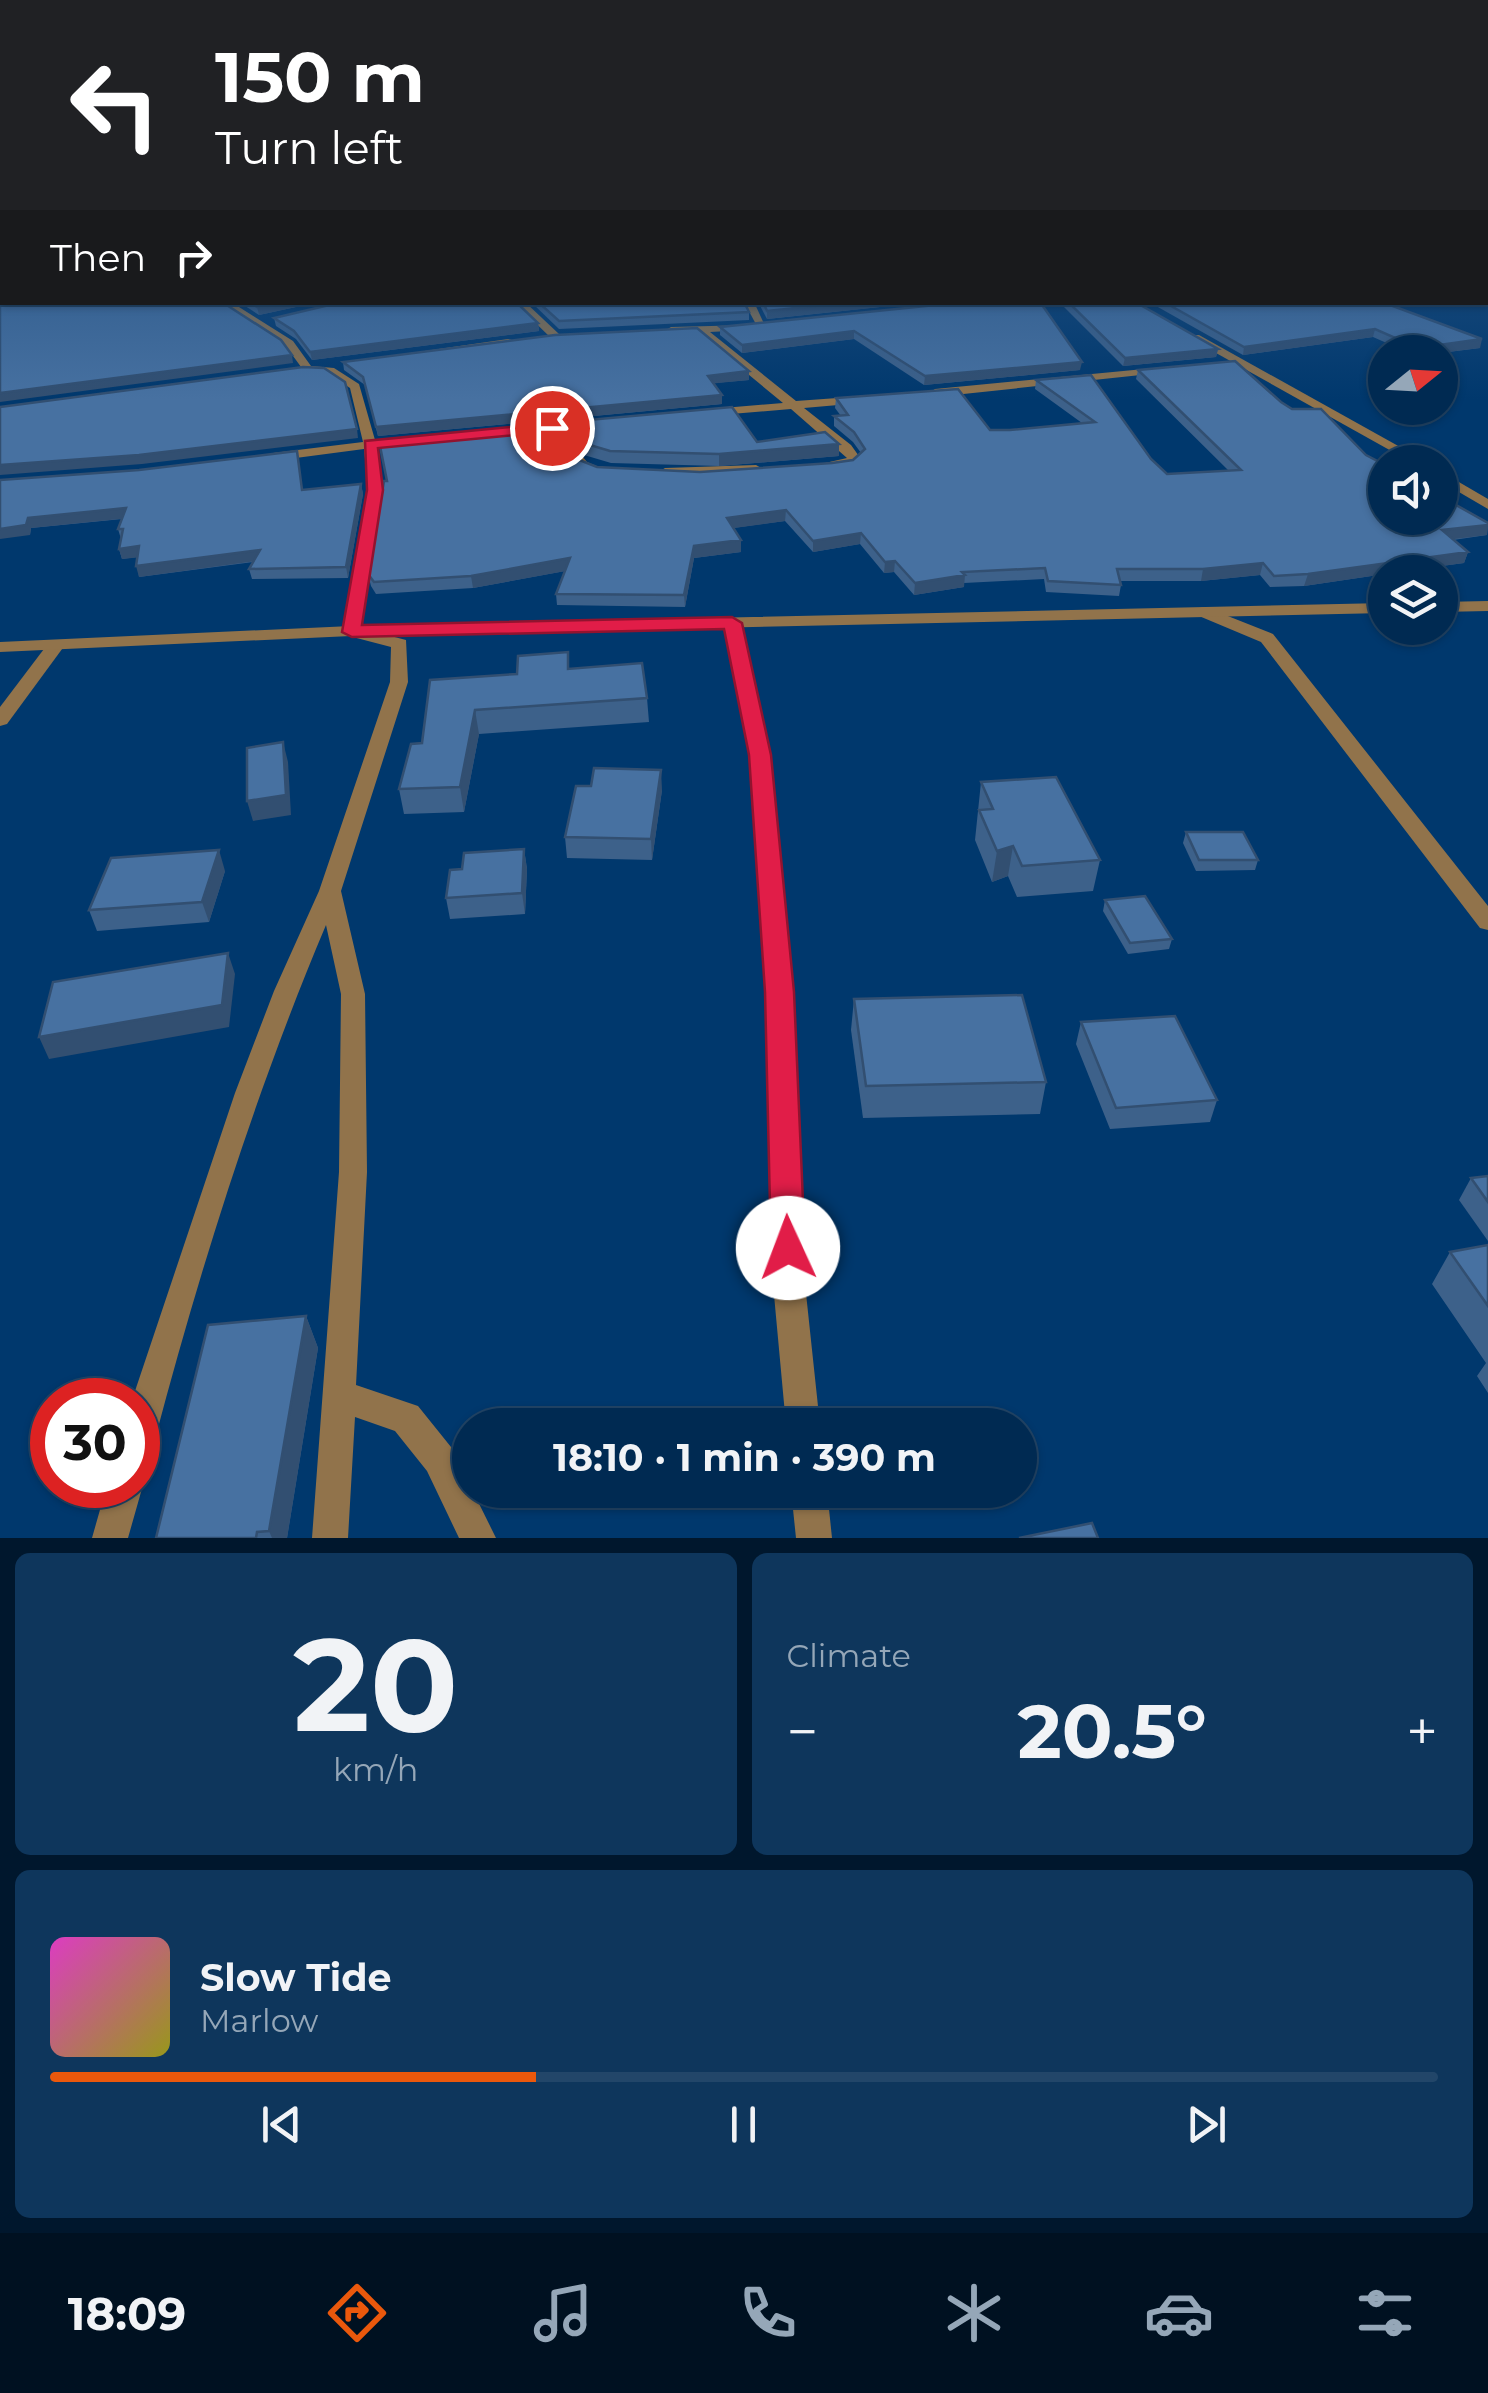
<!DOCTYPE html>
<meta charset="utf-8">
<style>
body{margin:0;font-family:Montserrat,sans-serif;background:#0e365c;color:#f1f3f6;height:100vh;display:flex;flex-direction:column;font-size:38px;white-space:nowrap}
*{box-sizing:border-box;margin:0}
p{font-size:32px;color:#95a7b8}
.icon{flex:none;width:55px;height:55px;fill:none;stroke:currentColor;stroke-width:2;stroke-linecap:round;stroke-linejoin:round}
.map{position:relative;height:1538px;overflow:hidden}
.side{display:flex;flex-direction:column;gap:15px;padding:15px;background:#00172d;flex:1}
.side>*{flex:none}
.top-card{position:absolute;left:0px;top:0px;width:1490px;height:305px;box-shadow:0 2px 8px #0004,0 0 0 2px #224669;background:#202124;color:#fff;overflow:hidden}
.needle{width:65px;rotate:72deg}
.tools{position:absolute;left:1368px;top:335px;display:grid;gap:20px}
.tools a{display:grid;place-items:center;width:90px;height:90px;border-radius:50%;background:#002a52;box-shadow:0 2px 8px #0004,0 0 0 2px #224669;font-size:50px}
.speed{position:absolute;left:30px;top:1378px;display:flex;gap:20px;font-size:50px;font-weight:700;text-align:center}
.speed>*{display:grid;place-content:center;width:130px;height:130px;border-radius:50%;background:#002a52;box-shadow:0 2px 8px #0004,0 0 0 2px #224669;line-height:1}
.speed .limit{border:15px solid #d22;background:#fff;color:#111}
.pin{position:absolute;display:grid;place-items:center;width:85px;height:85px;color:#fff;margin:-42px;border:5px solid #fff;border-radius:50%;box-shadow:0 2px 10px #0007}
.me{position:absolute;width:110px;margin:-55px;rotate:358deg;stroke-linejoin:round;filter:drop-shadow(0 0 8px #0008)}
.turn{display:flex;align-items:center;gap:35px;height:210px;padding:0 50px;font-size:45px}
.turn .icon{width:130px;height:130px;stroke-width:2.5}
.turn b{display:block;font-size:70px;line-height:85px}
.then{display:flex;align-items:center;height:95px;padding:0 50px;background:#0003;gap:20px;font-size:38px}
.big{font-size:75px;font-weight:700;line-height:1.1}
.side .widget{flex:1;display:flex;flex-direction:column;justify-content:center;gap:15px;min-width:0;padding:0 35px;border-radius:15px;background:#0e365c}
.side .dial{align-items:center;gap:0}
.dial b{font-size:130px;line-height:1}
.song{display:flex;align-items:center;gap:30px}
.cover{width:120px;height:120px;border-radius:15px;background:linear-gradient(135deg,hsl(310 70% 55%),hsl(60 70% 35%))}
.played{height:10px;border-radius:5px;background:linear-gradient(90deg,#ea580c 35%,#224669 35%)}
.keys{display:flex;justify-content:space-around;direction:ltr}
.heat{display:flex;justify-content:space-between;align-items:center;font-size:55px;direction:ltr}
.side .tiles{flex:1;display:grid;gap:15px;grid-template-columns:1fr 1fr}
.widget:last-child{grid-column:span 2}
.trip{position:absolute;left:452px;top:1408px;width:585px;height:100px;border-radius:50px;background:#002a52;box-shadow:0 2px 8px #0004,0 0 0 2px #224669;font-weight:700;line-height:100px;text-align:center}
.menu{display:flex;height:160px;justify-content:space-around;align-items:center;background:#001121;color:#95a7b8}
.menu .icon{width:70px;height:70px}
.menu .active{color:#ea580c}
.menu b{font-size:45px;color:#f1f3f6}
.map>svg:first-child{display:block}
</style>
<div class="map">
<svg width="1488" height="1538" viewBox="0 0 1488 1538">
<rect width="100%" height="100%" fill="#00386d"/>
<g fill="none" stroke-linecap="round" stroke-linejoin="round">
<g fill="#91734b" fill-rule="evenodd">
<path d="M218 302H231L293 341 311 366 334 368 359 384 375 440 389 443 377 448 382 489 360 628 406 640 408 682 341 891 365 994 367 1172 356 1385 418 1406 451 1447 496 1538H459L427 1471 395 1431 355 1417 348 1538H312L339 1172 341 994 326 925C256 1091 201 1265 155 1439L150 1451 138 1456V1400H132L235 1093 274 991 319 891 390 682 391 647 345 635 342 631 368 489 364 449 273 461 266 457 273 453 363 442 350 388 327 373 304 371 285 345Z"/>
<polygon points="514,302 525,302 559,334 559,338 551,338"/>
<polygon points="744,302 754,302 766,328 758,328"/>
<path d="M751 325 752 327 747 330 710 332 796 401 865 396V402L861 403 804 408 851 445 861 459C852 469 838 471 825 469V463L847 458 791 409 707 416 705 413 711 409 783 403 697 332 671 333 666 330 671 327Z"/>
<polygon points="1191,335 1199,335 1427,462 1411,462 1191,339"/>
<polygon points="508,339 512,340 512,344 403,358 397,355"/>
<polygon points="1165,367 1171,370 1169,372 935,397 929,393 935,389"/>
<polygon points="592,420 598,424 596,427 561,430 587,462 608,471 601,475 577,468 548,432 522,434 516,430 522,426"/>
<polygon points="756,465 763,469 761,472 665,476 658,472 665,468"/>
<polygon points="1440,471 1488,499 1488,509 1440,481"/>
<polygon points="1205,607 1273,634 1488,906 1488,930 1480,928 1261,642 1199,616 1199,608"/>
<polygon points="732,618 740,623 770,755 792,992 805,1284 820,1425 786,1425 773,1284 768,992 750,755 724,623"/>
<polygon points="56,640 65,645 7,724 0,726 0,707 50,641"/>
<polygon points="138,1472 143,1485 128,1538 92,1538 107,1485 138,1485"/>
<polygon points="791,1490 827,1490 832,1538 796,1538"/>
</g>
<g fill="#91734b" fill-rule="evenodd">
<polygon points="1488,601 1488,611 1440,612 1440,602"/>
<polygon points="1385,603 1385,613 351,636 0,652 0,642 351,626"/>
</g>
</g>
<g fill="#3d618a">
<polygon points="239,302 319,302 259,315"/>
<polygon points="531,302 744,302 749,312 749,320 559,329"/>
<polygon points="758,302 927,302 767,319"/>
<polygon points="965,302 1044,302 1042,305 1080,370 924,385 854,339 742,353 720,335 720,327"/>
<polygon points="1059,302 1135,302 1218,349 1216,357 1123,366"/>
<polygon points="1149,302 1382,302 1480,348 1440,353 1407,352 1373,337 1243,355"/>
<polygon points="274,318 538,323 539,331 312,360 296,339 276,326"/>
<polygon points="343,362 749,371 749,380 714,383 722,404 378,436 365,385 344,370"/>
<polygon points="1138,370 1281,402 1366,455 1488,523 1487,535 1453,540 1468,552 1464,563 1397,572 1385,572 1385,574 1304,586 1270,587 1260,575 1201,581 1120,581 1121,585 1119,596 1046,592 1044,579 964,583 964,587 914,595 894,572 884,573 860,544 813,552 785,521 733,528 741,540 741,552 694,558 685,607 557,605 556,594 565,571 473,588 376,594 371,586 368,574 569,456 597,467 700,472 832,463 853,460 861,453 853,442 834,426 834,416 841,416 835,408 836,398 990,430 1010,430 1082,423 1035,389 1036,380 1151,459 1167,474 1229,471 1136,379"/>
<polygon points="566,422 757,442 839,456 719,466 611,463 584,455 567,433"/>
<polygon points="0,480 303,490 361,484 363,494 348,578 252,579 249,569 253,562 139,577 137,557 122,559 119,549 121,539 118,529 122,519 31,528 30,535"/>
<polygon points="568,652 569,669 647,698 649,722 479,734 464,812 404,814 399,789 422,743 517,674"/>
<polygon points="981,782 1100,860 1093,891 1017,897 1008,876 992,882 975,840"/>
<polygon points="662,790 652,860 567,858 565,837"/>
<polygon points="1186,832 1258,860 1255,870 1196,871 1183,843"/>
<polygon points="524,849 527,869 525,914 450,919 446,898 462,869"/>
<polygon points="225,871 209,922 97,931 89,910"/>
<polygon points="1105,900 1172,939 1169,949 1128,954 1103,911"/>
<polygon points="854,999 1046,1082 1040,1114 863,1118 851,1030"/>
<polygon points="1081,1022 1217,1100 1210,1122 1110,1129 1076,1044"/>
<polygon points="1488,1176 1488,1241 1459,1200 1471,1178"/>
<polygon points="1488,1245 1488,1393 1477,1376 1486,1363 1432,1284 1450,1252"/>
<polygon points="306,1316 318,1348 287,1538 156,1538"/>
</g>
<g fill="#324f71">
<polygon points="280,302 319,302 259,315 257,307"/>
<polygon points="853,302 927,302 767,319 767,311"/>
<polygon points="538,323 539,331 312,360 310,352"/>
<polygon points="1375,329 1373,337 1243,355 1244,347"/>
<polygon points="854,331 854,339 742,353 742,345"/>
<polygon points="1482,339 1480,348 1440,353 1416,352 1418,348"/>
<polygon points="1218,349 1216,357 1123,366 1125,358"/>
<polygon points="292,355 293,363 0,402 0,393"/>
<polygon points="1082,362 1080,370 924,385 925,376"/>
<polygon points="749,371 749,380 708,384 708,376"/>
<polygon points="722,395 722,404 378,436 376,427"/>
<polygon points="357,429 358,438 142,464 0,475 0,465"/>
<polygon points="839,444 839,456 719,466 719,454"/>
<polygon points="361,484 363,494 348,578 346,567"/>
<polygon points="126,508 129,518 31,528 30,535 0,539 0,529 28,518"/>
<polygon points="786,510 785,521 727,529 727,518"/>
<polygon points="1488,525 1487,535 1438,541 1442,530"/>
<polygon points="861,533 860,544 813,552 813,541"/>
<polygon points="741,540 741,552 694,558 685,607 684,595 694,546"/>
<polygon points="139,546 142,557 122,559 119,549"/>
<polygon points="260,550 263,560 139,577 136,566"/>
<polygon points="1468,552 1464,563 1397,572 1385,572 1385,574 1304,586 1308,574"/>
<polygon points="570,558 571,570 473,588 471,576"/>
<polygon points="895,561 894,572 884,573 885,562"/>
<polygon points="1263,563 1260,575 1201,581 1203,569"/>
<polygon points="965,575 964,587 914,595 915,583"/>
<polygon points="475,710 479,734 464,812 460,787"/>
<polygon points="283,742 288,762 291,815 253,821 247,801"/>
<polygon points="661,770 662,790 652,860 651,839"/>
<polygon points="1013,846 1008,876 992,882 997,851"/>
<polygon points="524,849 527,869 525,914 522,893"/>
<polygon points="219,850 225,871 209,922 202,902"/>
<polygon points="228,953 235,974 229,1027 49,1059 39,1037"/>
<polygon points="306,1316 318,1348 287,1538 272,1538 269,1531"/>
</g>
<g fill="#4771a1" stroke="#324f71" stroke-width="2.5">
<polygon points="0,246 2,246 2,302 222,302 281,340 292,355 0,393 0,297 2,297 2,286 0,286"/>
<polygon points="249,302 280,302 257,307"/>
<polygon points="342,302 516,302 538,323 310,352 294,331 274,318"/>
<polygon points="538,302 744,302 749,312 559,321"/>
<polygon points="763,302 853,302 767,311"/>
<polygon points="965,302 1040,302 1082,362 925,376 854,331 742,345 720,327"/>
<polygon points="1068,302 1135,302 1218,349 1125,358"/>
<polygon points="1164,302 1382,302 1482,339 1418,348 1375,329 1244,347"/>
<polygon points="697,328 749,371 708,376 722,395 376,427 363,377 343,362 555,335"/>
<polygon points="1235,361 1281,402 1292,409 1321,409 1366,455 1385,465 1385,518 1440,518 1440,496 1488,523 1488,525 1442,530 1468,552 1308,574 1274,576 1263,563 1203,569 1117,569 1121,585 1048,581 1045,568 962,572 965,575 915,583 895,561 885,562 861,533 813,541 786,510 727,518 741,540 694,546 684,595 556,594 570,558 471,576 374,582 368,574 384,481 387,481 379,441 545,425 569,456 597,467 700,472 832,463 853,460 865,449 854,432 834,416 848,415 836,398 958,389 990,430 1010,430 1095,422 1036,380 1091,375 1151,459 1167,474 1241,470 1138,370"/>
<polygon points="303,367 324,368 345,382 357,429 139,455 0,465 0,407"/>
<polygon points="732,407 757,442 825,432 839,444 719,454 610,451 583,443 566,422"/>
<polygon points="297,451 302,490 361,484 346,567 249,569 260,550 136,566 139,546 119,549 123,529 118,529 126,508 28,518 26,525 0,529 0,480 139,470"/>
<polygon points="568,652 568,669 642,663 647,698 475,710 460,787 399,789 411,744 422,743 430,680 517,674 518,656"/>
<polygon points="283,742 286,795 247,801 247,748"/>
<polygon points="594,768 661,770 651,839 565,837 576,786 591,786"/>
<polygon points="1056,777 1100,860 1022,866 1013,846 997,851 979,810 993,809 981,782"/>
<polygon points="1186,832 1243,832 1258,860 1199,860"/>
<polygon points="524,849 522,893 446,898 450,870 462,869 464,853"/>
<polygon points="219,850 202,902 89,910 111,858"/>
<polygon points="1145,896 1172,939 1130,943 1105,900"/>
<polygon points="228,953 222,1005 39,1037 53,982"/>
<polygon points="1022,995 1046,1082 866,1086 854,999"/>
<polygon points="1175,1016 1217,1100 1116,1108 1081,1022"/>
<polygon points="1488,1176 1488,1202 1471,1178"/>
<polygon points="1488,1245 1488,1306 1450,1252"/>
<polygon points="306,1316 269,1531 257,1532 256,1538 156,1538 208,1325"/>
<polygon points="1092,1523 1098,1538 1019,1538"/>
</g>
<linearGradient id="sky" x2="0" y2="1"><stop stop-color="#001f3c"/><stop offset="0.46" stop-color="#265384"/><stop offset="1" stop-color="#265384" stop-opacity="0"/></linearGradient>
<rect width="1488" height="400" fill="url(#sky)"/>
<polygon fill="#e11d48" stroke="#92132f" stroke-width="2.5" points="552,423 557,424 557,431 378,448 383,490 362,625 732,617 742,623 771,755 794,992 805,1248 800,1258 788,1263 776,1258 771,1248 765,992 749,755 724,629 352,637 342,632 367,490 365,441"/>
</svg>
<div class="tools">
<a><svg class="needle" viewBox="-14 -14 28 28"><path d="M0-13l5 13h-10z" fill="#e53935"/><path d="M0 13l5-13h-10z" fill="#95a7b8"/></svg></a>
<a><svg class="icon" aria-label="sound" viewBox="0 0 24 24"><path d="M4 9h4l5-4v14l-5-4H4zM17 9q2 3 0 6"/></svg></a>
<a><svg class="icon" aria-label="layers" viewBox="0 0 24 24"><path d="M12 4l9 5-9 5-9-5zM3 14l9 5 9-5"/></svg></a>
</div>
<div class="speed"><div class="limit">30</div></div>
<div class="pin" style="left:552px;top:428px;background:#d93025"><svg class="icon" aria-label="arrive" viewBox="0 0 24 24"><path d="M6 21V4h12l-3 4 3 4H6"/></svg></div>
<svg class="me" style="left:788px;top:1248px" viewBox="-20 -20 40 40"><circle r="19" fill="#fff"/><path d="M0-13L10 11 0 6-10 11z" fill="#e11d48"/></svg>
<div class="trip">18:10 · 1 min · 390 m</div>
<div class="top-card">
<div class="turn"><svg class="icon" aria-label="left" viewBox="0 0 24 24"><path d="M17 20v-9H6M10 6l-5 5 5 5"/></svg><div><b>150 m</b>Turn left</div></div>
<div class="then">Then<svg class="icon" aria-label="right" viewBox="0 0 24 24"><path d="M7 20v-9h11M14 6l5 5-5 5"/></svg></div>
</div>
</div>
<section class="side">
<div class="tiles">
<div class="widget dial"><b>20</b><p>km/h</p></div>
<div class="widget"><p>Climate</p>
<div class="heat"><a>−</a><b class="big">20.5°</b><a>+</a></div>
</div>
<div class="widget">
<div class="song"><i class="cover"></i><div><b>Slow Tide</b><p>Marlow</p></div></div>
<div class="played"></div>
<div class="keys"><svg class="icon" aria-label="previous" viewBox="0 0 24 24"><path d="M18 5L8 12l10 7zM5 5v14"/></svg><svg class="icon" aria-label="pause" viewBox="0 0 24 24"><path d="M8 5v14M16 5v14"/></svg><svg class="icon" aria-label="next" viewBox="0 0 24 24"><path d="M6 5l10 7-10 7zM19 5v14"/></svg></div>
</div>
</div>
</section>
<nav class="menu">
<b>18:09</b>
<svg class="icon active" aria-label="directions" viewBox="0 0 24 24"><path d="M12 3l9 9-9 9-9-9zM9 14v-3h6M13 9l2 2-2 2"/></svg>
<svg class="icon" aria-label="music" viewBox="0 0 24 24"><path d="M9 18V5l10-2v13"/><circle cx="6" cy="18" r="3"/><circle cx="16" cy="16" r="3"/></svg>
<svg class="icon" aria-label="phone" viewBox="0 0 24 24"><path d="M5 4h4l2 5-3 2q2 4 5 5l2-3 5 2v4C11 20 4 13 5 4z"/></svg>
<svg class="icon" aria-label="climate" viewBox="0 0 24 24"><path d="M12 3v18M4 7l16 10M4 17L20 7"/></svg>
<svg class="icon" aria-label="car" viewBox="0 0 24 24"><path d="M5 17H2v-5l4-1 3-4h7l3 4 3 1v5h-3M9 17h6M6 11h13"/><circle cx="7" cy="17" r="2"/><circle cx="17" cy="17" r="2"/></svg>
<svg class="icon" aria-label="filters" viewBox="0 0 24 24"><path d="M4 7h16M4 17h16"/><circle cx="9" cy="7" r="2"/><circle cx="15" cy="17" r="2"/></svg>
</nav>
